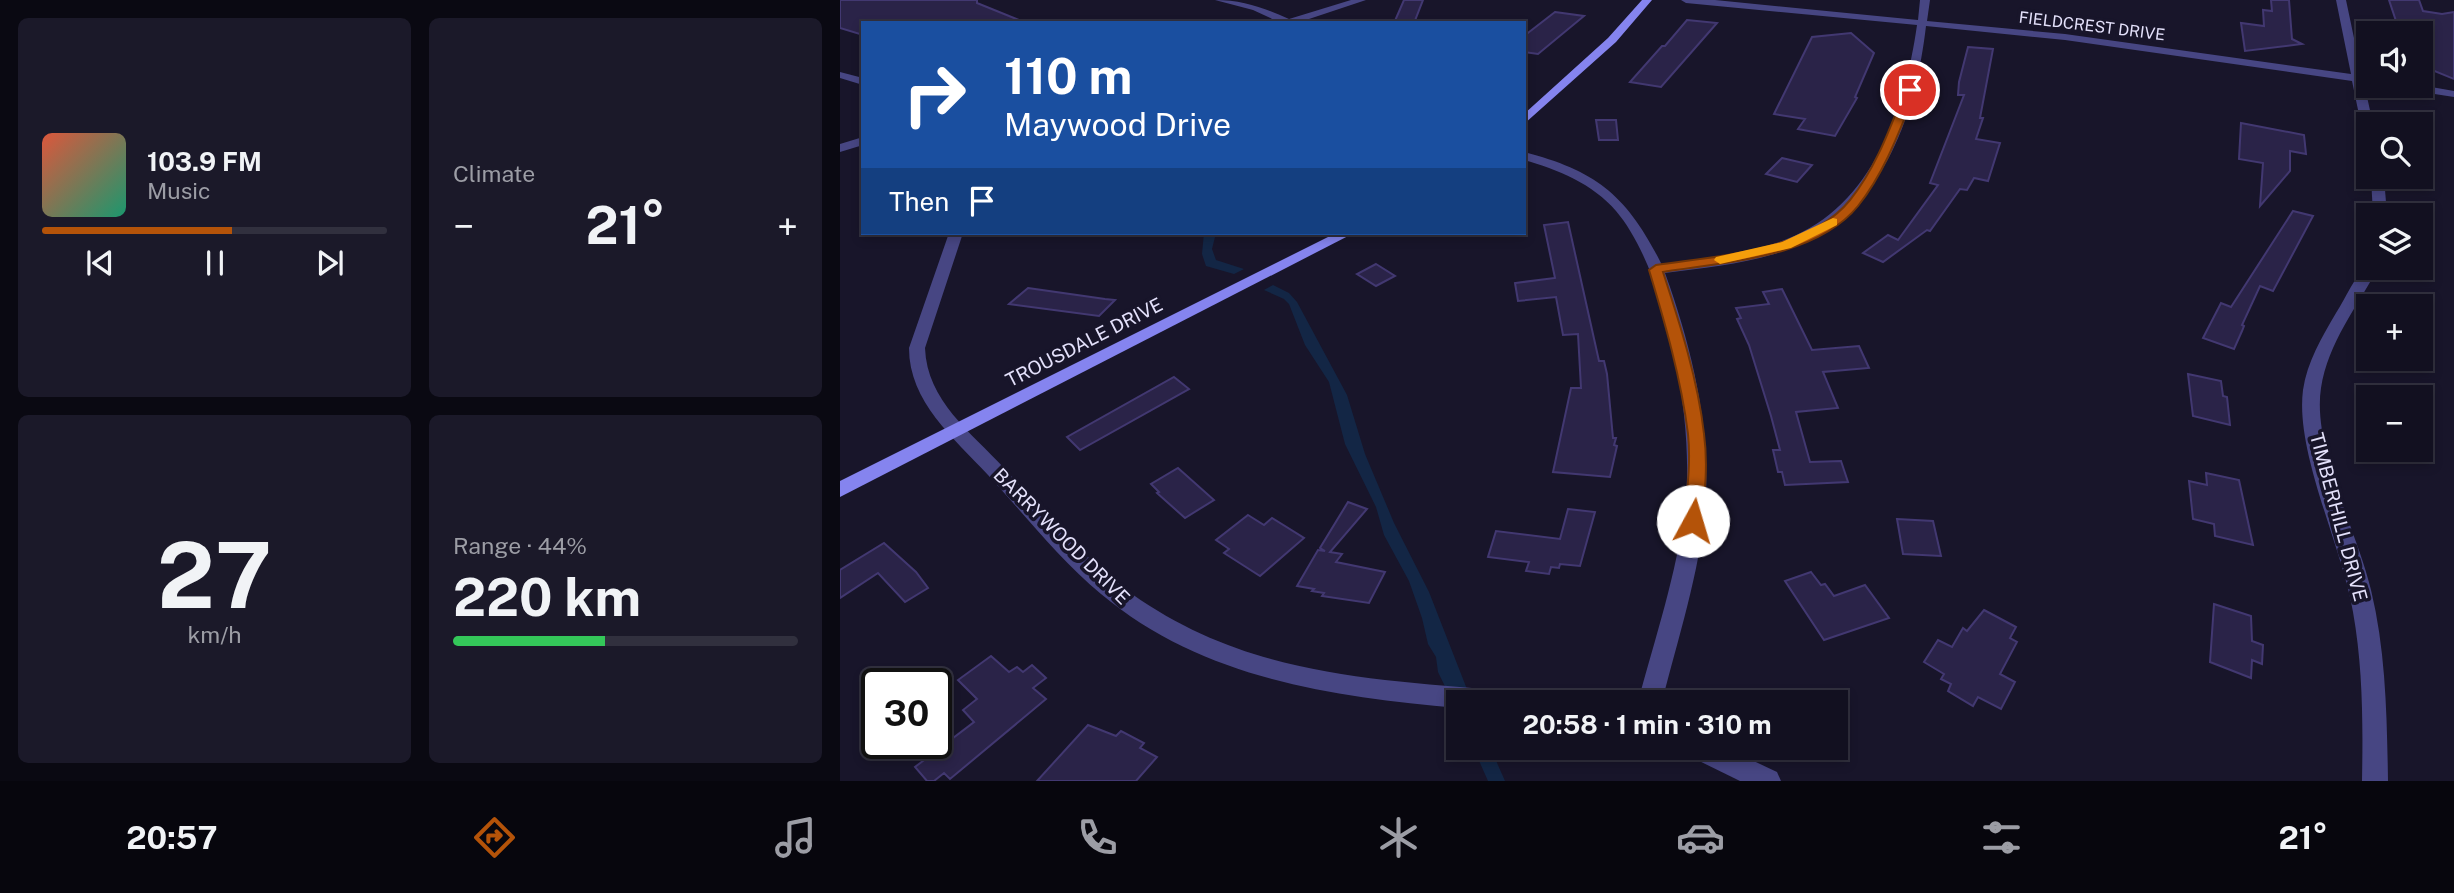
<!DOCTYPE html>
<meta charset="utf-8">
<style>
body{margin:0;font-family:"Public Sans",sans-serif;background:#1b1929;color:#f1f3f6;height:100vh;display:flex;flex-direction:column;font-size:26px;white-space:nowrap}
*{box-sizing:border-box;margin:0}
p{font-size:23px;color:#9c9da5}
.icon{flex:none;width:38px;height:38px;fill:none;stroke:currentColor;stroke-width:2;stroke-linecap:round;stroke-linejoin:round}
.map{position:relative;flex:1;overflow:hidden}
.details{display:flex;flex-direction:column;gap:18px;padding:18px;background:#0a0912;width:840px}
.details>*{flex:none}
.banner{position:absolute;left:21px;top:21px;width:665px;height:214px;border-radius:0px;box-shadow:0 4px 10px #0003,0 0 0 2px #31303e;background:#1a4fa0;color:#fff;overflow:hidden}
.fabs{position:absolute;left:1516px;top:21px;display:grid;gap:14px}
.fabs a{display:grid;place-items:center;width:77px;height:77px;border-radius:0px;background:#121020;box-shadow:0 4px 10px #0003,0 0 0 2px #31303e;font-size:35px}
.speed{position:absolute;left:21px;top:668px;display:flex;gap:14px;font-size:35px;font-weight:700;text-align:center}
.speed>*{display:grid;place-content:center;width:91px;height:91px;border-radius:50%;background:#121020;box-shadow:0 4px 10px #0003,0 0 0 2px #31303e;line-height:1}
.speed .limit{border:4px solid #111;border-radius:10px;background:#fff;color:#111}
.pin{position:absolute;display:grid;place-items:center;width:60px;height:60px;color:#fff;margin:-30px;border:4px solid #fff;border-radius:50%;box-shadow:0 2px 7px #0007}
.me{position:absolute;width:77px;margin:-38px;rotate:6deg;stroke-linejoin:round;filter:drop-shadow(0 0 5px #0008)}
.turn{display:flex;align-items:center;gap:24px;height:147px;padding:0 28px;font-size:32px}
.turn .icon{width:91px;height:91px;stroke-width:2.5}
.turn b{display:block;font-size:49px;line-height:60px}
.then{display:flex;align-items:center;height:66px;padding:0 28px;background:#0003;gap:14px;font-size:26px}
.big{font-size:52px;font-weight:700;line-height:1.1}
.details .card{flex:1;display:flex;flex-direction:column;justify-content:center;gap:10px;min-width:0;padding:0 24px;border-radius:10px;background:#1b1929}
.details .dial{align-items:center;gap:0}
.dial b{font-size:91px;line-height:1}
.song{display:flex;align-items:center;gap:21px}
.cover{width:84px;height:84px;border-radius:10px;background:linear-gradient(135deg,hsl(10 70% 55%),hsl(160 70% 35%))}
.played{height:7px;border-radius:4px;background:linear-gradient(90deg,#b45309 55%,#31303e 55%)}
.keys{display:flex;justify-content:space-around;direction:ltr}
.heat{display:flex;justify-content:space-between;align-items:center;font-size:38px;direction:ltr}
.charge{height:10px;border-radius:5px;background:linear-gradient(90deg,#34c759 44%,#31303e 0)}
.details .tiles{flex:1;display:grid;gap:18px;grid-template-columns:repeat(2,1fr)}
.trip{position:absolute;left:606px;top:690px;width:402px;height:70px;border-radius:0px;background:#121020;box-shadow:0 4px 10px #0003,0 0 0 2px #31303e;font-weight:700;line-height:70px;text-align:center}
.tab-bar{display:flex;height:112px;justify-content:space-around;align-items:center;background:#07060d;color:#9c9da5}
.tab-bar .icon{width:49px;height:49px}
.tab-bar .active{color:#b45309}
.tab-bar b{font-size:32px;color:#f1f3f6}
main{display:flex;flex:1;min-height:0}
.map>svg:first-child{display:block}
</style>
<main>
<section class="details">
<div class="tiles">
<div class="card">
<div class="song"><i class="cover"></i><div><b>103.9 FM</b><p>Music</p></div></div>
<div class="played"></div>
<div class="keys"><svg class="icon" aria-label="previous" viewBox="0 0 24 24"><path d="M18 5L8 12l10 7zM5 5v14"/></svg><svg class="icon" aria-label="pause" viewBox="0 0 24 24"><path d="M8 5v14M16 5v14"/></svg><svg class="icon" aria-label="next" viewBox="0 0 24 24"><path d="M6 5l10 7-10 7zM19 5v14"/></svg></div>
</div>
<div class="card"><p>Climate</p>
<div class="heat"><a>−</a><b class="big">21°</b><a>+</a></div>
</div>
<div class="card dial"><b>27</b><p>km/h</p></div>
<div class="card"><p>Range · 44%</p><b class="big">220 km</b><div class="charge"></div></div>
</div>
</section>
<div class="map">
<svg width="1614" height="781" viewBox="0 0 1614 781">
<rect width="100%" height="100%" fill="#18152a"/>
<g fill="#132645">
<polygon points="364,233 376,233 372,249 376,260 404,269 394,274 366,266 362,254"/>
<polygon points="433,285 449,293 457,302 507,395 525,454 554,523 589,592 632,702 618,702 618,713 598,672 596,657 588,644 582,618 569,581 544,535 536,507 505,444 489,382 465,345 449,304 444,299 424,290"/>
<polygon points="633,747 650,747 665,781 648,781"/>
</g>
<g fill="#2a2348" stroke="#423871" stroke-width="2">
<polygon points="0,0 137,0 137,3 184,22 23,23 23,35 0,28"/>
<polygon points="564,0 583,0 574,23 554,23"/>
<polygon points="1431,0 1449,0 1452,39 1462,44 1405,51 1401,23 1424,26 1423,10 1432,11"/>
<polygon points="1549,0 1579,0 1583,11 1602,14 1614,12 1614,79 1580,65 1580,33 1560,33"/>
<polygon points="715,12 744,16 698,54 684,52 684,36"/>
<polygon points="847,20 877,23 821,87 790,82 822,46 825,46"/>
<polygon points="1011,33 1034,53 1015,97 1017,98 995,136 958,129 965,119 934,114 972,37"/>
<polygon points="1128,47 1153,49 1140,118 1143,118 1136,139 1160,143 1148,181 1134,178 1127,190 1120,189 1090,231 1087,230 1043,262 1023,253 1048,235 1058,240 1098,185 1090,183 1124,95 1118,95 1119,82"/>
<polygon points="756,120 776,120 778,140 759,140"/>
<polygon points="1401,123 1464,135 1466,154 1450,151 1450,171 1420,206 1423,163 1399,159"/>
<polygon points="942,158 972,165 957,182 926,174"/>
<polygon points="1453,211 1473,216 1433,291 1420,286 1402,325 1404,326 1402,331 1394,349 1363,338 1381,303 1391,307"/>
<polygon points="728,222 759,361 764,361 767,374 773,438 776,438 774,445 777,446 770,477 713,472 731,388 741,388 738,334 723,335 716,297 678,301 675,283 715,278 704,225"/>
<polygon points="536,264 555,276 536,286 517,274"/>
<polygon points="188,288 265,299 275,300 259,316 169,304"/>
<polygon points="942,289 972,350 1019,346 1029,368 983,372 998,408 956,412 970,462 1001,461 1008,482 945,485 942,472 938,472 933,450 940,450 931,416 909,345 897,319 901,318 896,308 929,304 923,292"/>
<polygon points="1348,374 1381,381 1383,396 1387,397 1390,425 1353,416"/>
<polygon points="334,377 349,389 240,450 227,437"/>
<polygon points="338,468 374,500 345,518 317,493 319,492 311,484"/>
<polygon points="1366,473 1399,480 1413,545 1375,536 1374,524 1353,519 1349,481 1367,485"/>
<polygon points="508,502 527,509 490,552 502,554 496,562 545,572 529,603 482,596 484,593 472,591 474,589 457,586 478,550 485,551 480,548"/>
<polygon points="728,509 755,512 740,566 720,564 719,568 711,567 709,574 686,571 689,562 648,557 656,531 720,539"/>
<polygon points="408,515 424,525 432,518 464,538 420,576 384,553 389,549 376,540"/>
<polygon points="1057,519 1093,521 1101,556 1063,554"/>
<polygon points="44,543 76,572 88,588 65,602 38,573 0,598 0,570"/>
<polygon points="971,572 981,585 985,584 994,596 1025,585 1049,618 984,640 945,581"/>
<polygon points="1374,604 1411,616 1412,641 1423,645 1422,664 1412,660 1411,678 1370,662"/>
<polygon points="1144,610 1176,627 1170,638 1177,642 1160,674 1175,682 1161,709 1138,697 1133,706 1108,691 1111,684 1101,679 1104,674 1084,662 1098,640 1112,647 1123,628 1127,631"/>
<polygon points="151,656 169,672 177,667 183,672 192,665 206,678 193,688 206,699 110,779 104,773 94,781 87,781 75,767 134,722 123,710 137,699 118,680"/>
<polygon points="248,725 276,736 281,731 304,743 300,748 317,757 296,781 197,781"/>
</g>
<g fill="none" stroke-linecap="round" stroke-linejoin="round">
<g fill="#474683" fill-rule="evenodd">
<path d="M375 0C403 0 424 8 449 19L511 0H526L457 23H441L413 10Z"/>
<path d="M841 0H875L1078 20 1080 0H1090L1087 21 1225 34 1511 74 1496 0H1506L1522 76 1528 77V83H1524L1533 124H1528V133L1522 129 1512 81 1225 40 1086 26C1076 112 1045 206 961 244 919 263 870 267 825 273 850 342 869 418 866 493 863 563 839 634 822 702H798C816 634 840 565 846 495 853 417 827 271 776 211 753 184 717 169 684 160V152C758 171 788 197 822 265 864 259 907 255 947 239 1033 206 1065 109 1077 25L846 3Z"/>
<polygon points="0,72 23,78 23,85 0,78"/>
<polygon points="1580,85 1614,91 1614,97 1562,89 1556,86"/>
<polygon points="23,137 23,145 0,152 0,144"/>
<polygon points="1531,177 1544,177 1547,215 1533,215"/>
<path d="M109 233H123L85 348C87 401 131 432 164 468 205 511 244 559 292 594 408 676 531 679 666 691L674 694 678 702H618V708C490 696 363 679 261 594 219 559 185 515 148 475 114 438 69 402 69 348Z"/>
<path d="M1528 264V268H1538C1517 307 1488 343 1481 388 1472 447 1517 531 1531 590 1546 652 1547 717 1548 781H1522C1523 724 1523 668 1513 612 1502 546 1455 453 1463 390 1467 362 1482 337 1496 313 1506 298 1515 275 1528 264Z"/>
<polygon points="844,747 884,747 937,772 941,781 900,781 847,755"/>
</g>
<g fill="#8584ef" fill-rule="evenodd">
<polygon points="802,0 812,0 776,42 684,124 684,114 768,38"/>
<polygon points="496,233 514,233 0,497 0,481"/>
</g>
</g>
<path fill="#b45309" stroke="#753606" stroke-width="2" d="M1070 87 1076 90C1060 130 1045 172 1018 206 976 258 884 262 823 272 840 324 858 380 864 434 868 463 865 492 862 521L859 526H846L844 521C847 492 851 463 848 434 841 378 825 323 809 270L816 265C876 256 968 252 1010 200 1036 168 1050 128 1065 90Z"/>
<polygon fill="#f59e0b" points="993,218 997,219 997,225 951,248 880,264 874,260 876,257 942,242"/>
<g text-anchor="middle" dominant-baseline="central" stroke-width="7" stroke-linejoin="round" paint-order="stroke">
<g font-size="16" fill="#e4e1fb" stroke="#18152a">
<text transform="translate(1252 26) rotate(7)">FIELDCREST DRIVE</text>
</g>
<g font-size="19" fill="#e4e1fb" stroke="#18152a">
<text transform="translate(244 342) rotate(-27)">TROUSDALE DRIVE</text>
<text transform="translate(1499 517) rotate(75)">TIMBERHILL DRIVE</text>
<text transform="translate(222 536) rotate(45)">BARRYWOOD DRIVE</text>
</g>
</g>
</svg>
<div class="fabs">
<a><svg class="icon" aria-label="sound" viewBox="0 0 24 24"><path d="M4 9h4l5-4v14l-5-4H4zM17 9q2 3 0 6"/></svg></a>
<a><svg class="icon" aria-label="search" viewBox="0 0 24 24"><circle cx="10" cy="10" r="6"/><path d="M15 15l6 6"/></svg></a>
<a><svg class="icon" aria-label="layers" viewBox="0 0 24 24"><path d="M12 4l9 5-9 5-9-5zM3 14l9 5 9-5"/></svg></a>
<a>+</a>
<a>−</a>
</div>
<div class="speed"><div class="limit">30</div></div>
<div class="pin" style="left:1070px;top:90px;background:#d93025"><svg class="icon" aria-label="arrive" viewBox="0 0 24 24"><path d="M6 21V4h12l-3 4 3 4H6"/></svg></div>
<svg class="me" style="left:853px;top:521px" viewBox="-20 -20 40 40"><circle r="19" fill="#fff"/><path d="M0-13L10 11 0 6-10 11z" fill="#b45309"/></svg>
<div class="trip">20:58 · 1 min · 310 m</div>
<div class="banner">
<div class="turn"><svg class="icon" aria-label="right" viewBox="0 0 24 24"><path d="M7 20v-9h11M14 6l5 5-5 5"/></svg><div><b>110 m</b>Maywood Drive</div></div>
<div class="then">Then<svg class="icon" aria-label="arrive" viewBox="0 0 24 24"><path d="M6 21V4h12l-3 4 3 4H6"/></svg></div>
</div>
</div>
</main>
<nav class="tab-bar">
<b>20:57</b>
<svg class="icon active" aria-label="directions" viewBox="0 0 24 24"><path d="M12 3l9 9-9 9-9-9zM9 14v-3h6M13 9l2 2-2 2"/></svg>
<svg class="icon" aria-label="music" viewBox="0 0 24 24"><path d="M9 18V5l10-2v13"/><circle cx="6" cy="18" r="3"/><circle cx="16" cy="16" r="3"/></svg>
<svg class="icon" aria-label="phone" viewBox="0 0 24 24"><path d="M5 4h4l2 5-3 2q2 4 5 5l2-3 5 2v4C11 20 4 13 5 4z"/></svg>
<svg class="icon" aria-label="climate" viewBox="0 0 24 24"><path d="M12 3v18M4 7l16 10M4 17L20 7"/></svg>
<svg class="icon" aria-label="car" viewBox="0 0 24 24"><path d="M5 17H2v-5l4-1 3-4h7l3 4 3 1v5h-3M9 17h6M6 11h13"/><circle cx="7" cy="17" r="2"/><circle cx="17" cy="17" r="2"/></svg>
<svg class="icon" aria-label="filters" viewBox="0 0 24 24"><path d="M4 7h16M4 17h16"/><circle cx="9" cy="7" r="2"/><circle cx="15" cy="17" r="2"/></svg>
<b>21°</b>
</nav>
